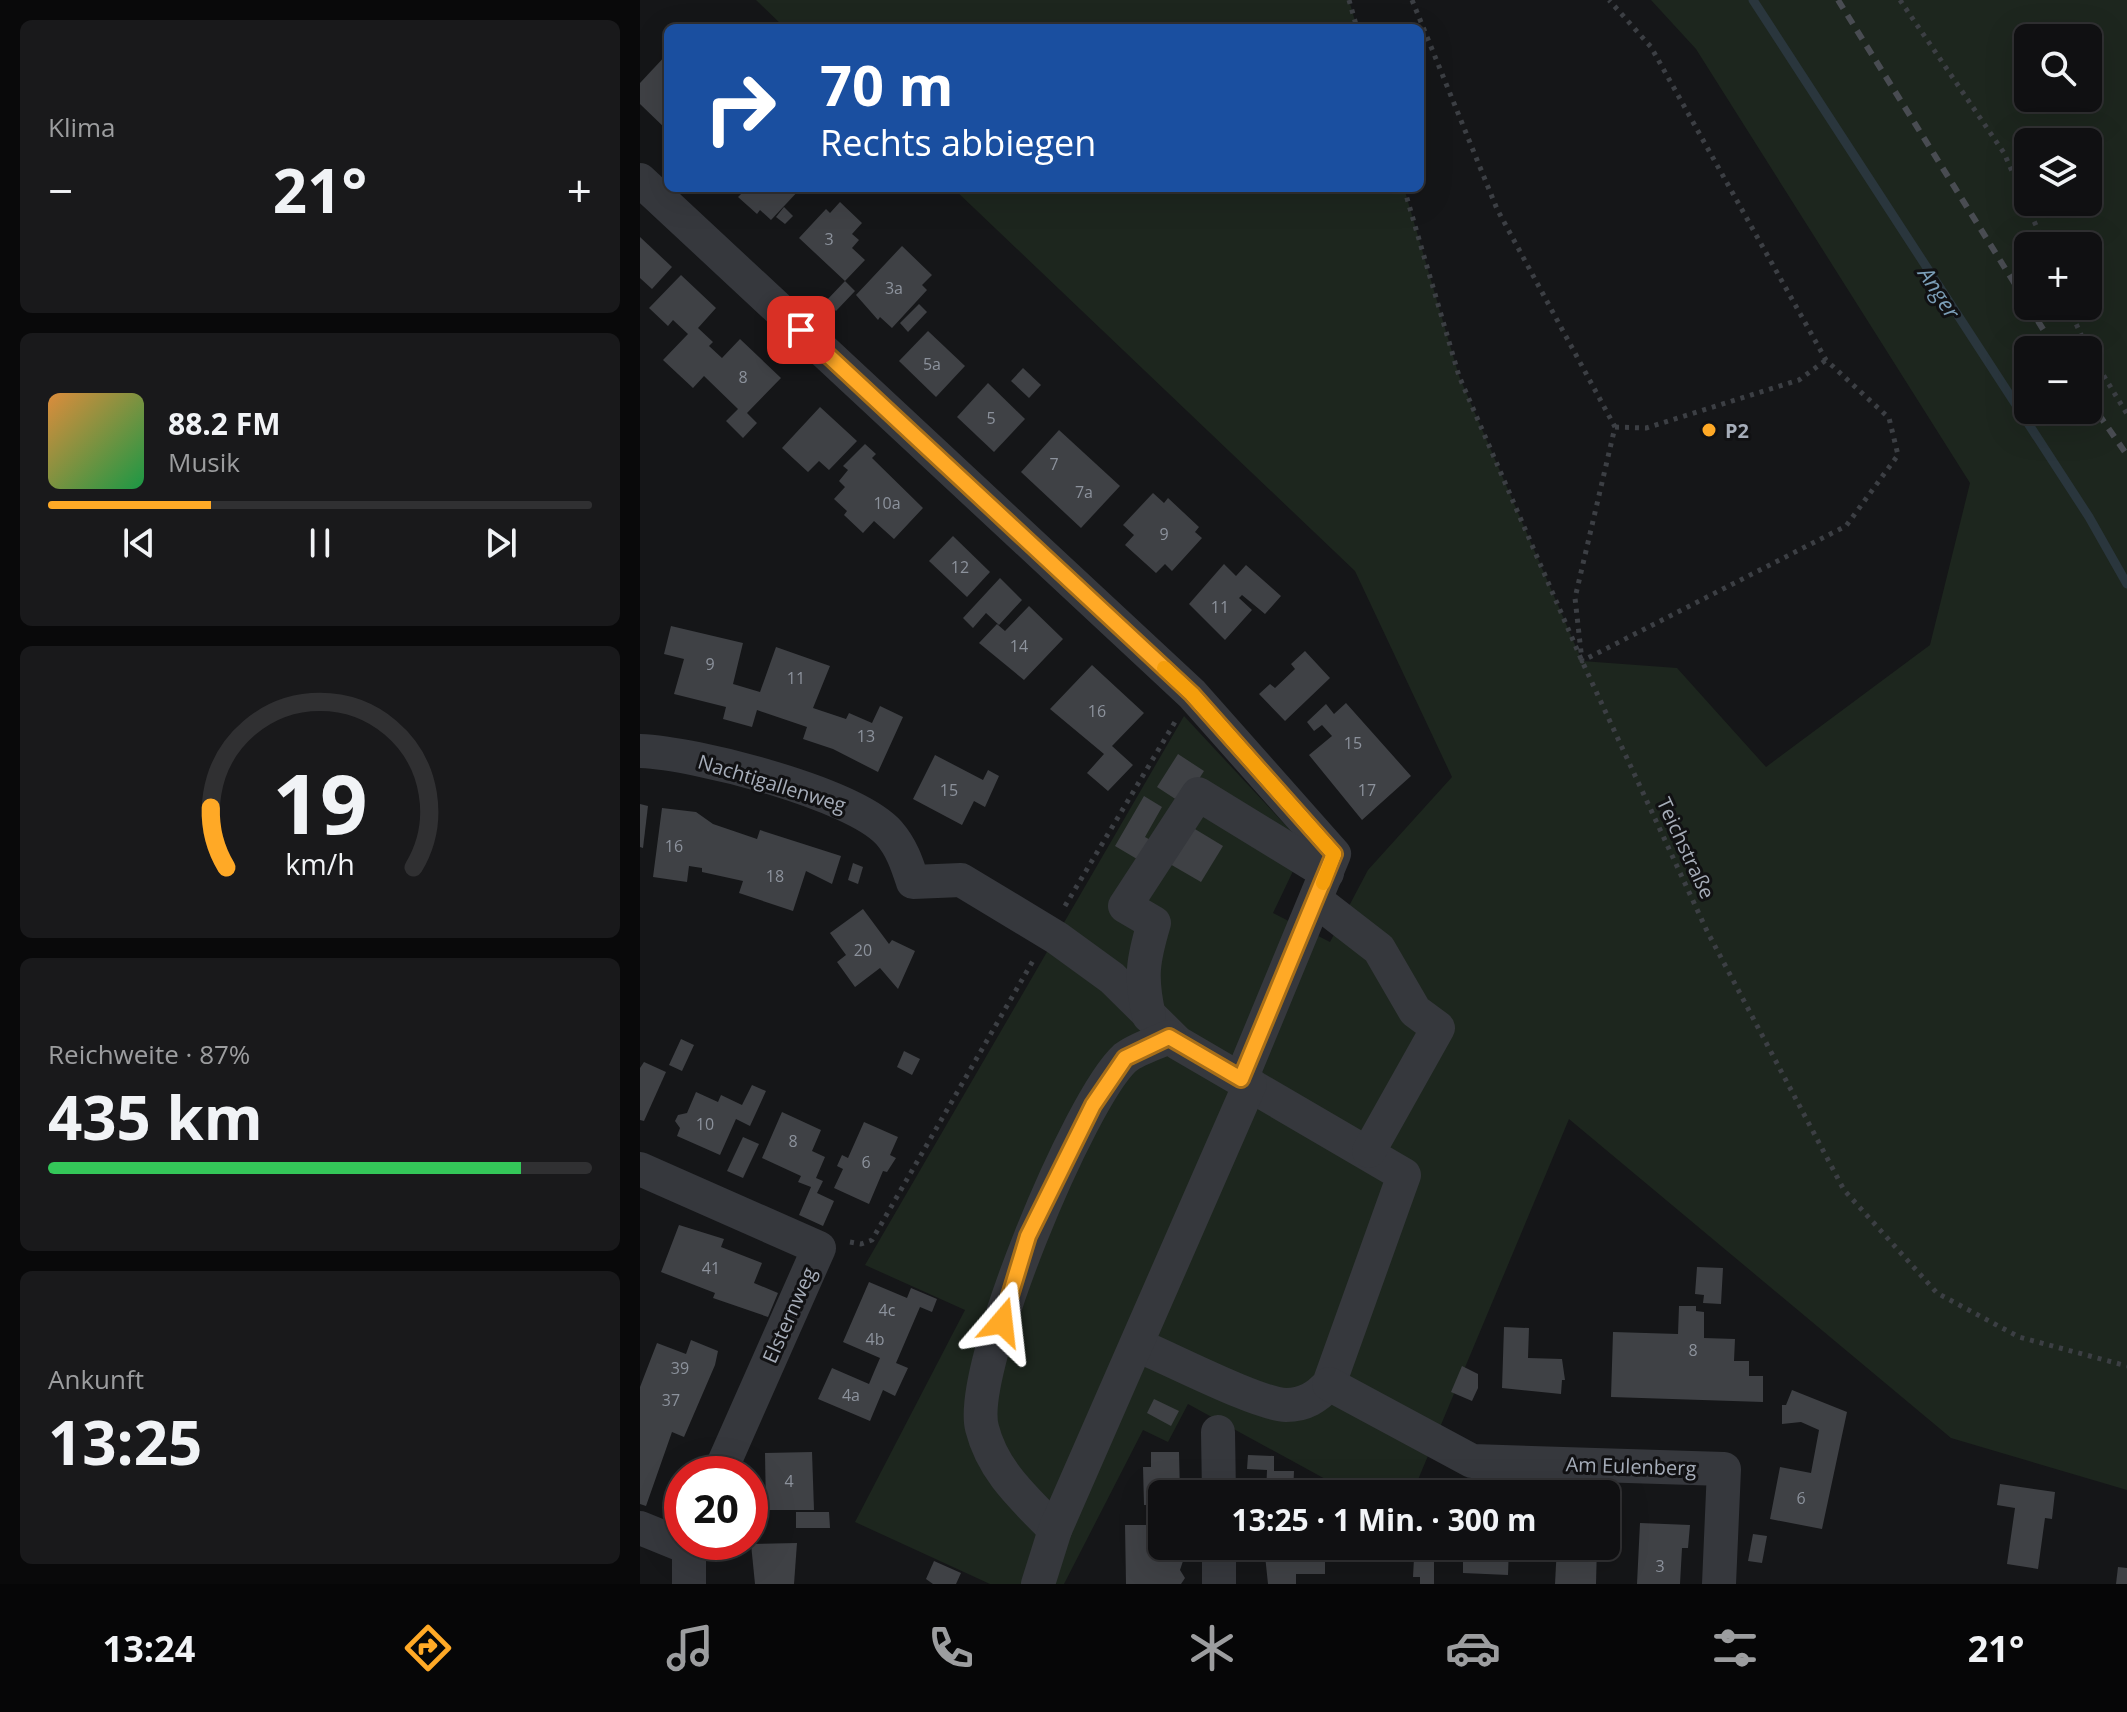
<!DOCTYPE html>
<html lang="de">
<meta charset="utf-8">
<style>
body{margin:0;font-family:"Open Sans",sans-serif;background:#19191b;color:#f1f3f6;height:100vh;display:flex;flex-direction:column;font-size:30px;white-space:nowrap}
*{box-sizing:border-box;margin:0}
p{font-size:26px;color:#9c9d9f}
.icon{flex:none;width:44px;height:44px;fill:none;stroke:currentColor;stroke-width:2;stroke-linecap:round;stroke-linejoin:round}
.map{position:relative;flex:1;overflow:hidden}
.side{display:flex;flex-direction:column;gap:20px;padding:20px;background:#09090a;width:640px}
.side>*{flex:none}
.top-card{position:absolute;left:24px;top:24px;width:760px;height:168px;border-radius:12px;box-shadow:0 8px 32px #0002,0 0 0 2px #303032;background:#1a4fa0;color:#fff;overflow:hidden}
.controls{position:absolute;left:1374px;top:24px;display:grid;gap:16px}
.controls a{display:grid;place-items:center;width:88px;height:88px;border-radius:12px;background:#101012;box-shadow:0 8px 32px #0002,0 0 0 2px #303032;font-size:40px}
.speed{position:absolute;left:24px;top:1456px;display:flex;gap:16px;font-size:40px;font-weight:700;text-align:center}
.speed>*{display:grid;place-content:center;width:104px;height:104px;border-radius:50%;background:#101012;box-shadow:0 8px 32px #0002,0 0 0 2px #303032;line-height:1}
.speed .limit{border:12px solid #d22;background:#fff;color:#111}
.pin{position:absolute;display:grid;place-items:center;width:68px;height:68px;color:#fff;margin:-34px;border-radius:16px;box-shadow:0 4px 12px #0006}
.me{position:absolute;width:88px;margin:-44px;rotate:17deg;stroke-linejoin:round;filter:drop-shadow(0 0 6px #0008)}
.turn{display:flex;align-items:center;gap:28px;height:168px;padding:0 24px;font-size:36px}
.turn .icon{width:104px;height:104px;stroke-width:2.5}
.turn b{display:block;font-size:56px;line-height:68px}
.big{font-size:60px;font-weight:700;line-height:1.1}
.side .card{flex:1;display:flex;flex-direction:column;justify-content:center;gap:12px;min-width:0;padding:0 28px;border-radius:12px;background:#19191b}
.side .dial{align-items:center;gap:0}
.dial svg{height:208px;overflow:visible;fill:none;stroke:#303032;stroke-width:7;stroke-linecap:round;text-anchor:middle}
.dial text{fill:#f1f3f6;stroke:none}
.song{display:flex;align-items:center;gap:24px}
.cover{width:96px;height:96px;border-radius:12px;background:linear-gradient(135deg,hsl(30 70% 55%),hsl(140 70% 35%))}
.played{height:8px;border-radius:4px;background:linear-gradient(90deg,#ffa926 30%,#303032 30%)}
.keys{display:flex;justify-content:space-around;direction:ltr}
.heat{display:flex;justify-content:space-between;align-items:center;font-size:44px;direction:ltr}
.charge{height:12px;border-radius:6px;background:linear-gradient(90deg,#34c759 87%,#303032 0)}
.trip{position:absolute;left:508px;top:1480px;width:472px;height:80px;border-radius:12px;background:#101012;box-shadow:0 8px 32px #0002,0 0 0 2px #303032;font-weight:700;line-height:80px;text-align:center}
.tab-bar{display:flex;height:128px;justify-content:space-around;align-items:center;background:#060607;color:#9c9d9f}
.tab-bar .icon{width:56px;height:56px}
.tab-bar .active{color:#ffa926}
.tab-bar b{font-size:36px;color:#f1f3f6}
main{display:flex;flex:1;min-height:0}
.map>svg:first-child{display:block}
</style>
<main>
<section class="side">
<div class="card"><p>Klima</p>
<div class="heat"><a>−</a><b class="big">21°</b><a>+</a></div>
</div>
<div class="card">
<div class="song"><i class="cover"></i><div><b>88.2 FM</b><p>Musik</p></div></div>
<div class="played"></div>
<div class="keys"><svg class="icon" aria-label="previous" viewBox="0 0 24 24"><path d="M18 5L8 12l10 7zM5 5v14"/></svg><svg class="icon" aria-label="pause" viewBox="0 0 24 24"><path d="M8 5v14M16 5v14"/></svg><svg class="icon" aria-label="next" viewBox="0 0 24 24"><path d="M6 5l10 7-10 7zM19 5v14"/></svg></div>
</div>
<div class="card dial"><svg viewBox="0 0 100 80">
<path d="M14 69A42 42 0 1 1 86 69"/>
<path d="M14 69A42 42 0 0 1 8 46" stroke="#ffa926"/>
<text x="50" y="56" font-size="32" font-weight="700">19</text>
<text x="50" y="72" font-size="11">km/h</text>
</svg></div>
<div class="card"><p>Reichweite · 87%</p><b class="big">435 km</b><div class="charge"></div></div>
<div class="card"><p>Ankunft</p><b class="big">13:25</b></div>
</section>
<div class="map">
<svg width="1487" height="1584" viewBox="0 0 1487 1584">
<rect width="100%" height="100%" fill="#151618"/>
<g fill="#1d261e" fill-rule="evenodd">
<polygon points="116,0 709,0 717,28 145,28"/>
<path d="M1011 0H1487V1490L1311 1438 929 1119 772 1494 709 1492 548 1404 528 1442 503 1430 424 1584H350L215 1522 325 1310 225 1265 544 716 665 846 633 913 690 942 728 870 812 777 715 571 313 188H764L819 376 942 661 1037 668 1126 767 1290 645 1330 483 1056 49ZM1388 38H1448V98H1388ZM1388 142H1448V202H1388ZM1388 246H1448V306H1388ZM1388 350H1448V410H1388Z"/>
</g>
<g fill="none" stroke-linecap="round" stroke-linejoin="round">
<polyline stroke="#2a363d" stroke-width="9" points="1113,0 1449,517 1487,584"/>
</g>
<g fill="#3f4145">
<polygon points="28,53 28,131 0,104 0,83"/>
<polygon points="107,188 161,188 131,220 120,210 117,214 98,197"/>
<polygon points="200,202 222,223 212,234 219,240 212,248 225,260 205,281 215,291 196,311 186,301 205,281 159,238 186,209 190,213"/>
<polygon points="144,207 153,216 145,224 136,217"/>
<polygon points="0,237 32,267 12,289 0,278"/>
<polygon points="262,246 292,275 282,285 287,290 252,328 240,317 238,320 216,295"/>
<polygon points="41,275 76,308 58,328 73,342 69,346 82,358 100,339 141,378 107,413 117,423 103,438 86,421 98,409 64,376 53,388 23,360 48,334 33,320 28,326 9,308"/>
<polygon points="279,304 287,312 268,332 260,323"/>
<polygon points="288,331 325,366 296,397 259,361"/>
<polygon points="383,368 401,385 389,398 371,381"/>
<polygon points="348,383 385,419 354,452 317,417"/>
<polygon points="180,407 217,441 189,470 179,461 168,472 142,448"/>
<polygon points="419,430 480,486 441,528 381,472"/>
<polygon points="225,444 236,454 232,458 283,508 254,539 234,521 223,533 204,515 207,511 194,499 205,487 199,481 208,470 203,466"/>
<polygon points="513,493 524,503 528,498 559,527 555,532 562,538 532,571 525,564 516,573 485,545 494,535 483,525"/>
<polygon points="313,536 350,572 327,597 289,561"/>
<polygon points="584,564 596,576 606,565 641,596 625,614 602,595 599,598 612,610 585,640 549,604"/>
<polygon points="360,578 382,600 359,625 346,613 333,628 323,618"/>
<polygon points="389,606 423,639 384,680 339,643 357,624 365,631"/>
<polygon points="31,626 103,643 93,684 120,692 136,647 190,666 173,708 206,719 209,713 232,723 240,706 263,717 238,772 193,749 163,739 167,727 117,710 112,727 83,719 86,707 34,694 44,659 24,654"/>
<polygon points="665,651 690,678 645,721 619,694 630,684 635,688 655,669 651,664"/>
<polygon points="452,665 504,713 472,746 493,765 468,791 447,773 464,754 410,709"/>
<polygon points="706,703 771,776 722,820 669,755 692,736 682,725 674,731 667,722 686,704 694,714"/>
<polygon points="538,754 564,771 543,804 517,787"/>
<polygon points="295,755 343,780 348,770 359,776 345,807 334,801 322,825 273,799"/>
<polygon points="504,796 522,807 505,837 514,842 502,862 475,846"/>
<polygon points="0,804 8,806 3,848 0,847"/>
<polygon points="22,808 56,812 73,824 117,839 120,830 201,856 192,884 166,871 153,911 99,893 103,881 62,872 62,868 49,866 47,882 13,877"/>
<polygon points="545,823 583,846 561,882 523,860"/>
<polygon points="213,863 223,867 218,884 208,880"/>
<polygon points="223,909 249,944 252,940 275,951 258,989 240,968 215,987 197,962 206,955 190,933"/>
<polygon points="41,1039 54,1045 42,1071 29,1065"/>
<polygon points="264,1051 280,1059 272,1075 257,1067"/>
<polygon points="4,1062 26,1072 4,1121 0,1120 0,1068"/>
<polygon points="112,1085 126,1091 110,1126 96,1119 80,1155 37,1136 40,1128 35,1121 38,1115 47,1113 56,1092 78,1102 81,1095 102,1105"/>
<polygon points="142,1112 181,1130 172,1151 185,1157 176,1178 183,1181 177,1193 194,1201 183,1226 159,1215 171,1187 158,1182 161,1176 122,1158"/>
<polygon points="224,1122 258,1137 250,1155 256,1158 247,1172 243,1171 229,1204 194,1188 203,1169 197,1166 202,1155 208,1158"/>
<polygon points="103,1137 119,1144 103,1178 87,1171"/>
<polygon points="39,1225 84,1239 81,1247 122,1263 114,1283 138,1293 128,1317 73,1298 75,1293 21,1272"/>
<polygon points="1057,1267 1083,1268 1081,1304 1063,1303 1064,1295 1055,1294"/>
<polygon points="229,1282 267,1298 271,1288 297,1299 292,1312 280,1307 256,1363 268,1368 261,1383 255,1396 243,1390 230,1421 178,1399 192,1368 229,1384 234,1372 240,1358 203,1342"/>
<polygon points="1039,1306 1056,1306 1056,1311 1064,1312 1064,1338 1095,1339 1094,1361 1109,1361 1109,1376 1123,1376 1123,1402 971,1397 973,1332 1038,1334"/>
<polygon points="864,1327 889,1328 888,1358 922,1359 925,1380 922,1380 921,1394 862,1388"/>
<polygon points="51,1340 78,1351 75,1365 44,1437 32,1432 6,1506 0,1504 0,1387 17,1343 46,1354"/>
<polygon points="822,1366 838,1374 838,1388 832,1401 811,1392"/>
<polygon points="1152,1390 1207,1412 1182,1529 1130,1519 1140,1467 1171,1473 1179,1430 1161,1422 1142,1424 1142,1405 1146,1405"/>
<polygon points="514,1399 539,1411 531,1426 507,1413"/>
<polygon points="172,1452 174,1510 126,1510 125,1453"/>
<polygon points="511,1452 539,1452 540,1494 522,1494 522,1505 504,1505 503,1467 511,1467"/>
<polygon points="608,1455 634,1456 634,1471 654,1471 653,1494 626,1494 627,1470 607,1469"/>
<polygon points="1360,1484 1415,1492 1412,1519 1405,1518 1398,1569 1367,1564 1375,1508 1357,1505"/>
<polygon points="156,1512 189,1512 190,1528 156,1528"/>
<polygon points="1000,1523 1050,1525 1048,1548 1042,1548 1040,1584 997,1584"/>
<polygon points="485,1525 522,1525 522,1546 540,1546 545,1555 540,1570 545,1578 541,1584 486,1584"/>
<polygon points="1113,1534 1127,1536 1122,1563 1108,1561"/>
<polygon points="157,1543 154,1584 115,1584 111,1544"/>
<polygon points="624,1546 685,1546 685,1574 656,1574 656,1584 628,1584"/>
<polygon points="809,1546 869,1546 868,1575 823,1573 823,1559 809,1558"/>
<polygon points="917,1546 957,1546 956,1584 915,1584"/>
<polygon points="774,1558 794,1559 794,1584 780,1584 780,1577 773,1577"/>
<polygon points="294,1561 321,1573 316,1584 293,1584 286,1579"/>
<polygon points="1478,1567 1487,1568 1487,1584 1476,1584"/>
</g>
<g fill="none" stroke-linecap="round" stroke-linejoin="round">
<g stroke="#3c3f44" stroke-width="5" stroke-dasharray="4 6" stroke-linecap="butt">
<polyline points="709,0 717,28"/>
<polyline points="772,0 857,209 975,427 935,598 942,661 1206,526 1258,455 1249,418 1186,360 1011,47 969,0"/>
<polyline points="1260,0 1364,153 1405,246"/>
<polyline points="764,188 819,376 942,661 1067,931 1204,1190 1297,1293 1379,1337 1487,1366"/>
<polyline points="1428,306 1448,350"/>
<polyline points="1448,350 1487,414"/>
<polyline points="975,427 1006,428 1159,380 1186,360"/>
<polyline points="425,906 535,722"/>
<polyline points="210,1242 221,1244 232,1240 394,959"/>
</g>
<g stroke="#36383d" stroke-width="34">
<polyline points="0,180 552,694 694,854 601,1079"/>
<path d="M0 751C55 753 213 793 249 833 262 848 267 864 273 882L321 880 417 938 472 978 538 1043 764 1175 689 1384C677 1397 665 1405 646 1405 617 1404 529 1358 497 1345"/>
<polyline points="677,901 739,949 775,1011 798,1028 729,1151"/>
<path d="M509 1016C500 977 503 960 514 923L485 906 558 794 687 873"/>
<polyline points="0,1169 179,1248 79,1474"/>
<polyline points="689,1384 832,1461 1084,1469 1079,1584"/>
<polyline points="578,1432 579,1494"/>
<polyline points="0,1528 47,1547"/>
<path d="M415 1530C385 1499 353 1472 342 1428 327 1370 439 1100 485 1058 496 1049 516 1043 529 1037"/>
<polyline points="49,1542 49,1584"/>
<polyline points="579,1546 579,1584"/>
<polyline points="398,1584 415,1530 610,1084"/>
</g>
<g stroke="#494c52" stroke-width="6" stroke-dasharray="10 8" stroke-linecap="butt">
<polyline points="1198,0 1416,350"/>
<polyline points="1448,399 1487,455"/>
</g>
</g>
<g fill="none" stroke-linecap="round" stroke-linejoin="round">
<defs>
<polyline id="route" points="161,330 552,694 694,854 601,1079 529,1037 485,1058 453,1105 388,1236 362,1322"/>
</defs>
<use href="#route" stroke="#a66e19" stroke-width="20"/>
<use href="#route" stroke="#ffa926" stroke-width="14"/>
<polyline stroke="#f59e0b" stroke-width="14" points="524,668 552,694 694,854 683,883"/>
</g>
<circle fill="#ffa926" stroke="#111113" stroke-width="3" cx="1069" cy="430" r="8"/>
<g text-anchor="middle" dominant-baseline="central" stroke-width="6" stroke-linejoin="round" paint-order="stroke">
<g font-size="16" fill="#8c929c">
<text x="189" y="239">3</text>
<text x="254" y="288">3a</text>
<text x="292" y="364">5a</text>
<text x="103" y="377">8</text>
<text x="351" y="418">5</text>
<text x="414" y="464">7</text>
<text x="444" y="492">7a</text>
<text x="247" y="503">10a</text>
<text x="524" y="534">9</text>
<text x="320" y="567">12</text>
<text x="580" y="607">11</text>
<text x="379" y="646">14</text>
<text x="70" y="664">9</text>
<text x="156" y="678">11</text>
<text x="457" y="711">16</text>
<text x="226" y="736">13</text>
<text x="713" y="743">15</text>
<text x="309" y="790">15</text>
<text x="727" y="790">17</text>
<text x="34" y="846">16</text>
<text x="135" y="876">18</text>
<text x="223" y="950">20</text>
<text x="65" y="1124">10</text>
<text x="153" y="1141">8</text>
<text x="226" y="1162">6</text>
<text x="71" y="1268">41</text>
<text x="247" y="1310">4c</text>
<text x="235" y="1339">4b</text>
<text x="1053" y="1350">8</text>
<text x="40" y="1368">39</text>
<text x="211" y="1395">4a</text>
<text x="31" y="1400">37</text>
<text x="149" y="1481">4</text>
<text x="1161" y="1498">6</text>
<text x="1020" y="1566">3</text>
</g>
<g font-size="20" font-weight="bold" fill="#a6adb9" stroke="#111113" text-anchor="start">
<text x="1085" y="430">P2</text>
</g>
<g font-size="20" fill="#a6adb9" stroke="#111113">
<text transform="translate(132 783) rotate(17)">Nachtigallenweg</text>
<text transform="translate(1046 848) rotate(65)">Teichstraße</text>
<text transform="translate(149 1315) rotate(-66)">Elsternweg</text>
<text transform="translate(991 1466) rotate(2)">Am Eulenberg</text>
</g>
<g font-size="22" font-style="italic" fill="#7b9eb7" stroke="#111113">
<text transform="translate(1300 292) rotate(57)">Anger</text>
</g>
</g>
</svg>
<div class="controls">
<a><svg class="icon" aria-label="search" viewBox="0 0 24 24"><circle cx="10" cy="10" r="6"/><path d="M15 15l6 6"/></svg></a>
<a><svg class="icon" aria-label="layers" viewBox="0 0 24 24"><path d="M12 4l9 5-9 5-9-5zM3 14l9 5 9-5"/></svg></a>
<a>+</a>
<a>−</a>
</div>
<div class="speed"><div class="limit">20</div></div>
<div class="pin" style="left:161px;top:330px;background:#d93025"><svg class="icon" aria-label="arrive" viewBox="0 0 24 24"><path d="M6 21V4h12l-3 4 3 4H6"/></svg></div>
<svg class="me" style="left:362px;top:1322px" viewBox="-20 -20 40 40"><path d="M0-17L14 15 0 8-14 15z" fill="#ffa926" stroke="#fff" stroke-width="4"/></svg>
<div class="trip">13:25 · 1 Min. · 300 m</div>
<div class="top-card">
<div class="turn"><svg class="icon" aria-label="right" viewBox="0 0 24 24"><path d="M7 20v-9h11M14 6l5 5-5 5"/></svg><div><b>70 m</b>Rechts abbiegen</div></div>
</div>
</div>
</main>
<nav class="tab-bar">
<b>13:24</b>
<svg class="icon active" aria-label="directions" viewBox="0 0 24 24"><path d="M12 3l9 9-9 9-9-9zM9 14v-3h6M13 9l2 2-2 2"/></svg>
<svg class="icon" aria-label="music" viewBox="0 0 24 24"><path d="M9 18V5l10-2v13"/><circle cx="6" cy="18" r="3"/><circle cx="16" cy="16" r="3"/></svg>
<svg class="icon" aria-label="phone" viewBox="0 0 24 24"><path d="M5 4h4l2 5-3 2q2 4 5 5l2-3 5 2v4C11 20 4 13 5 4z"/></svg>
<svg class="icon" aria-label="climate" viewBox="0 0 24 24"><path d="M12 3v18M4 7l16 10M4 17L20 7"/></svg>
<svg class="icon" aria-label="car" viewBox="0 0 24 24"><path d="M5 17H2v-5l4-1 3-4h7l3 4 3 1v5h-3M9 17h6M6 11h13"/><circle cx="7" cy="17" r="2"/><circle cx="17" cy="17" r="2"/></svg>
<svg class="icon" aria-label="filters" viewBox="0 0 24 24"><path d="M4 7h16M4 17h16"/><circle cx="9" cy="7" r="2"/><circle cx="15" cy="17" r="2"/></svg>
<b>21°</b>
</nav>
